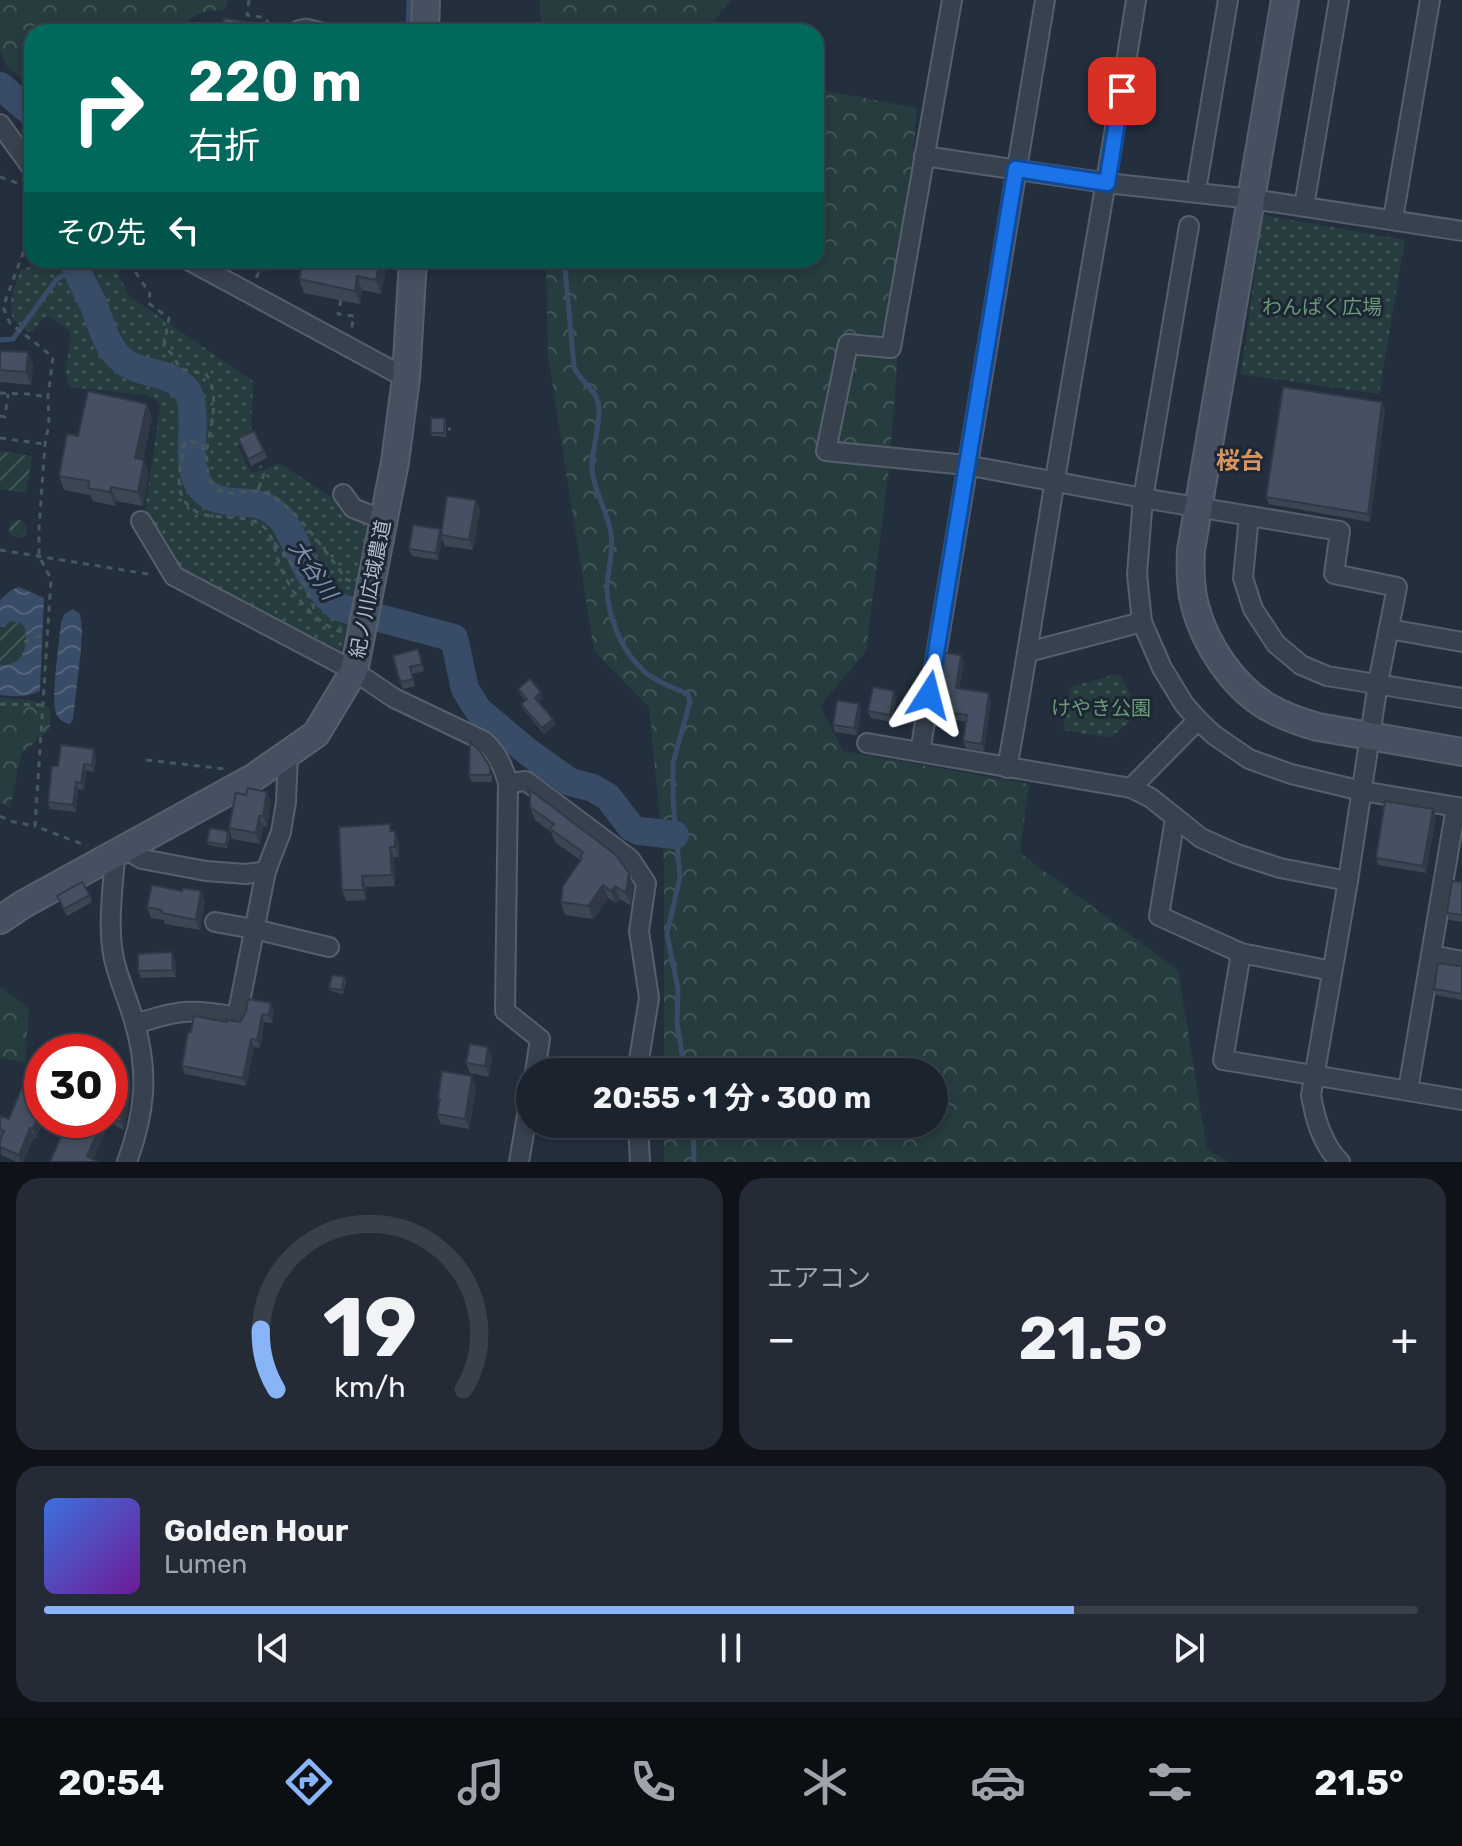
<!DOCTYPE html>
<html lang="ja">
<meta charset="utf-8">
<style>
body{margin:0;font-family:Rubik,"Noto Sans JP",sans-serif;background:#242b36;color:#f1f3f6;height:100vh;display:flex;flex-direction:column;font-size:30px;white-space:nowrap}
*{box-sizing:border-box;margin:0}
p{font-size:26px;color:#a0a4aa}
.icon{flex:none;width:44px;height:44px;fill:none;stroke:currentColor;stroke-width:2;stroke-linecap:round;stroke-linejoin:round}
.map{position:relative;height:1162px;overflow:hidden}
.sheet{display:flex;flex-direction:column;gap:16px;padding:16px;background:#0f1319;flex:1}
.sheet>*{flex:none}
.hud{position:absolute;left:24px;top:24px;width:800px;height:244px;border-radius:24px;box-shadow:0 4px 12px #0003,0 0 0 2px #39404a;background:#00695c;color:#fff;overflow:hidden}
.speed{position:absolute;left:24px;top:1034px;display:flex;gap:16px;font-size:40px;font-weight:700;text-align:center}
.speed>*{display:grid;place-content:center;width:104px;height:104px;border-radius:50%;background:#1b232e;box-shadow:0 4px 12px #0003,0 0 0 2px #39404a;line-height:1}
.speed .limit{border:12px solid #d22;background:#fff;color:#111}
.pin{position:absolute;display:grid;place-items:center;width:68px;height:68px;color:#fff;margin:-34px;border-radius:16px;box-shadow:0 4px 12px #0006}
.me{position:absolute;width:88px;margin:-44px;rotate:9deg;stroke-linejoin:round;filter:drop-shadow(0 0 6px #0008)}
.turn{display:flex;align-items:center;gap:28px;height:168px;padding:0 32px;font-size:36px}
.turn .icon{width:104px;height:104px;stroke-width:2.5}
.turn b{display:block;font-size:56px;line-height:68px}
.then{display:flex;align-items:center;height:76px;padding:0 32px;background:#0003;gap:16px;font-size:30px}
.big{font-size:60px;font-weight:700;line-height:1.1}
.sheet .widget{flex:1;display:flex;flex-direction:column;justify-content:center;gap:12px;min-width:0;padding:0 28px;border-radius:24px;background:#242b36}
.sheet .dial{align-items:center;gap:0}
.dial svg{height:208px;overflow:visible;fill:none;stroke:#39404a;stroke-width:7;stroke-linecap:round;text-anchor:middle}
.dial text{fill:#f1f3f6;stroke:none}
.song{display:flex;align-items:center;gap:24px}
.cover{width:96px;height:96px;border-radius:12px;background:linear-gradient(135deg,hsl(220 70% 55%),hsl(280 70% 35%))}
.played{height:8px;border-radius:4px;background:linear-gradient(90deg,#8ab4f8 75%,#39404a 75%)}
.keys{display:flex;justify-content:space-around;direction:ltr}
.heat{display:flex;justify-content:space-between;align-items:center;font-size:44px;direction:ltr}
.sheet .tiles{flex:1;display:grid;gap:16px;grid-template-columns:1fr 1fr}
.widget:last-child{grid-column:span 2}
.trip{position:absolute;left:516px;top:1058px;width:432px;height:80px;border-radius:40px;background:#1b232e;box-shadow:0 4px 12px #0003,0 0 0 2px #39404a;font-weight:700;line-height:80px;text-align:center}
.dock{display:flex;height:128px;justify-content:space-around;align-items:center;background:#0b0e12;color:#a0a4aa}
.dock .icon{width:56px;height:56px}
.dock .selected{color:#8ab4f8}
.dock b{font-size:36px;color:#f1f3f6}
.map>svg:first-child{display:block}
</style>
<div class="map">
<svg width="1462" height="1162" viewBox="0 0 1462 1162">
<defs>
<pattern id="forest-crowns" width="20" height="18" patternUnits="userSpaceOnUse" patternTransform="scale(2)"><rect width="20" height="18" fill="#263c3f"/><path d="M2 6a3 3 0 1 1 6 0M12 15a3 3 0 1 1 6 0" fill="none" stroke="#435659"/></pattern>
<pattern id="park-dots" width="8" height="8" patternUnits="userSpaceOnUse" patternTransform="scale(2)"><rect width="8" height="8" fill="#263c3f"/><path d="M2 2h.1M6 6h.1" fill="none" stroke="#435659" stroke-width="1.8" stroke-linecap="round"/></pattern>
<pattern id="garden-furrows" width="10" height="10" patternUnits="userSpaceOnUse" patternTransform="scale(2)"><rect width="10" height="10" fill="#263c3f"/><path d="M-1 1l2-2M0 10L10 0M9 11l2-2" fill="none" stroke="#435659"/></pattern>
<pattern id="water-waves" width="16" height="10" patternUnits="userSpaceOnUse" patternTransform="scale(2)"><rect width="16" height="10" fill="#394c67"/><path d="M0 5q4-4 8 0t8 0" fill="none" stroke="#53647b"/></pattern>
</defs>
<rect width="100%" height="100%" fill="#242f3e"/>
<g fill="url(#forest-crowns)">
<path d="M0 0H228L225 10C201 11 194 12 181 32H32V88L6 65 0 50Z"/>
<polygon points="540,0 731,0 705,32 541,32"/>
<polygon points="816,89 917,108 889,469 866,651 820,706 843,751 1029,784 1020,853 1178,970 1207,1149 1228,1162 664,1162 664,1124 934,1124 934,1072 664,1072 664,862 649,707 594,651 548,356 546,260 816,260"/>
<polygon points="229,260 289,260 283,267 260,273"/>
<polygon points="0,697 30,700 50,708 50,729 21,754 10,808 0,803"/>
<polygon points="0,987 29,1007 25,1063 0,1058"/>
</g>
<g fill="url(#park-dots)">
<polygon points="1263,215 1405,240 1379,394 1241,374"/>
<path d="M32 258V260H123L118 273 129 296 253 381 251 433 240 442 238 446 250 472 255 473 278 464 282 465 366 520 367 524 345 655 182 573 147 516 145 509 160 408 157 400 145 395 70 387C60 369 73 350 69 331L49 316 44 317 33 331 29 332C24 328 18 325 14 320 5 306 16 283 21 270L29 267Z"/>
<polygon points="1113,675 1120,675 1140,712 1110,738 1063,730 1071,687"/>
</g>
<g fill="url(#garden-furrows)">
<polygon points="0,451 32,456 26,493 0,489"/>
<circle cx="18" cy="529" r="9"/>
<path d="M11 621 20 623 24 626C30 645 23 667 0 665V627H4Z"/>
</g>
<g fill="url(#water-waves)">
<path d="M19 587 44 598 40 691C27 697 14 697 0 695V665C23 667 30 645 24 626L20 623 11 621 4 627H0V600L11 590Z"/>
<path d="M73 609 80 614 82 630 81 649 73 719 70 724C63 722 59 720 56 713 51 697 59 643 61 624L64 614Z"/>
</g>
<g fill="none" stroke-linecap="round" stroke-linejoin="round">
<g stroke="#394c67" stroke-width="5">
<polyline points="408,32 409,0"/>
<path d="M562 260 565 268 574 367C579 381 595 388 598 402 602 419 593 445 592 463 591 487 608 511 611 534 614 553 607 571 607 589 608 618 622 652 645 672 656 682 674 688 688 694L690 702 673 763V800L680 877 667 934 678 989 677 1023 685 1072"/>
<polyline points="0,340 13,339 57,279 64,275 78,273"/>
<polyline points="693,1124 694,1162"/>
</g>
<g stroke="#394c67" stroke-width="28">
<polyline points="0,86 32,113"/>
<path d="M74 260 78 273C83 284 89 295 94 306 101 323 106 347 122 360 141 376 171 370 187 391 199 409 187 453 195 476 209 515 248 493 273 511 290 524 295 545 304 563 313 580 324 595 338 607L454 638 465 689 478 710 528 752 570 782 593 788 608 797 631 827 639 831 675 835"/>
</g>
<defs>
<polyline id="lane" points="294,32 297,26 306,24 339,32"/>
<g id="street">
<path d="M952 0 891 348 848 344 826 451 966 465 1143 498 1340 531 1334 574 1397 587 1378 683 1348 881 1311 1095C1315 1119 1322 1144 1340 1162"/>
<polyline points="0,124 32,168"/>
<polyline points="924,156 1107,183 1252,199 1462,231"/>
<polyline points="1198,179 1228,0"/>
<polyline points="1304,206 1339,0"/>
<polyline points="1393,219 1430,0"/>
<polyline points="1189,226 1143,498 1137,574 1142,622 1162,668 1184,704 1198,720 1214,735 1249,759 1291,774 1362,791 1462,808"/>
<polyline points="188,260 406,378"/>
<polyline points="343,494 353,508 383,520"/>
<polyline points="1249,516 1243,578 1253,609 1276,644 1301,665 1327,676 1462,698"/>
<path d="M141 521 174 576 354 671 394 698 484 741C497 753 503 766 508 783L505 1011 540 1039 535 1072"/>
<polyline points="1389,629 1462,642"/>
<polyline points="1028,652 1142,622"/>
<polyline points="867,743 1131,788 1151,798 1201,838 1237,854 1280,868 1348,881"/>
<polyline points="920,752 1045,0"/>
<path d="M1007 768C1025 672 1039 576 1055 480 1081 320 1111 160 1136 0"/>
<polyline points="508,783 526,781 630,859 646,883 639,931 649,998 637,1072"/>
<polyline points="1131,788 1198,720"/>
<polyline points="1175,819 1159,916 1241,953 1332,971"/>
<polyline points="125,849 142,859 206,871 246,874 266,871"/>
<path d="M115 855C113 889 107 926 114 959 119 981 129 1002 135 1024 149 1074 145 1113 127 1162"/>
<polyline points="215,922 254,929 329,947"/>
<polyline points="1241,953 1223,1060 1462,1100"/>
<polyline points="1431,955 1462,961"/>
<path d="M135 1024C152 1019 168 1013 185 1012 203 1011 220 1014 237 1017L266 871 281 832 286 802 288 753"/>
<polyline points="1408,1090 1456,807"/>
<polyline points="638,1124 640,1162"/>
<polyline points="519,1162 530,1098"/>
</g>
<g id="secondary">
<path d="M1285 0 1191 550C1190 569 1190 587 1195 606 1205 644 1232 685 1266 706 1283 716 1300 722 1318 727L1462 752"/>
<polyline points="425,32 426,0"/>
<polyline points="0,920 22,905 253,778 316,734 354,671 395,462 406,378 413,260"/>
</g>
</defs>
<use href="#lane" stroke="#565f6c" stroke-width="13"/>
<use href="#street" stroke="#565f6c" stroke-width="22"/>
<use href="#secondary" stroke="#565f6c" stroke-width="30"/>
<g stroke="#44595c" stroke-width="3" stroke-dasharray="6 6" stroke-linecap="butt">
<polyline points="249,0 247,15 266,18 271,32"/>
<polyline points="0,177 32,188"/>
<polyline points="32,229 3,307 10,323 53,357 48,397 49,424 45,444 39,528 39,556 51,579 35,826 87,846"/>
<path d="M136 260V273L150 294 148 303 169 318 164 346 173 355 180 369 206 374C221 395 210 429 206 454"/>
<polyline points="256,278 265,260"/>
<polyline points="341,300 338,314 354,316 351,331"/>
<polyline points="0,393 28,394 48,397"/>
<polyline points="0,416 5,417 8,394"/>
<polyline points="448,429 451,429"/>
<polyline points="0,438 44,444"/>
<polyline points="258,490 264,474 260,466"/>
<path d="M274 543C295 566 308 583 315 614"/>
<polyline points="0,550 154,575"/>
<path d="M342 632C312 623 288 589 278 560 274 547 272 530 258 523 235 511 200 526 184 500 174 485 182 461 184 445L187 441 200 443C201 445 206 453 206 455 209 465 205 475 213 485 227 502 249 486 266 493 296 505 327 555 347 580L352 581"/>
<polyline points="24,642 47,633"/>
<polyline points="0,704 44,705"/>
<polyline points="146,760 225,769"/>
<polyline points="0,816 10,821 35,826"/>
</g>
<use href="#lane" stroke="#38414e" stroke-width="9"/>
<use href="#street" stroke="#38414e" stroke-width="18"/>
<use href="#secondary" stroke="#465061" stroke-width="26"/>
</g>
<g fill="#3b4654">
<polygon points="388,260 381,294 362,290 360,304 304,293 299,279"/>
<polygon points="0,351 28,352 33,365 31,385 0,382"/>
<polygon points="1385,409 1370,522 1269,504 1266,497"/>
<polygon points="152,417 143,460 149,474 143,506 116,501 115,506 93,501 90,495 64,490 59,476 78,436"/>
<polygon points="445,418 446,422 446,437 432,436 431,433"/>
<polygon points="238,438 264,451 267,458 251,466"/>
<polygon points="476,500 480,511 473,550 445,546 442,538 438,560 412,556 409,549 440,529 441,534"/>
<polygon points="418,649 424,671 412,674 415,686 403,689 400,682"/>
<polygon points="964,662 959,689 991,700 984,751 966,748 963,741 966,722 938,717 935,710"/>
<polygon points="518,689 543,698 539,702 556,724 544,734 523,709 521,704 525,700 520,694"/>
<polygon points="894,691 896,698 892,722 871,718 868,711"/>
<polygon points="861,711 857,735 835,732 833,725"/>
<polygon points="96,756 94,772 86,771 84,790 78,789 76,812 50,809 48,802 58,766"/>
<polygon points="492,774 492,782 472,782 469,775"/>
<polygon points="530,790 633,886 631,906 620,899 616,903 608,898 593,919 565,915 561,902 581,861 555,842 551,832 535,820 530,807"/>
<polygon points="267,792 271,802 267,827 263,826 260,844 232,839 229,828 246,795"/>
<polygon points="1433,809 1436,816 1426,873 1378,865 1376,858"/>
<polygon points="392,831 399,841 399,857 394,857 395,886 366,887 366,900 346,901 342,890"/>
<polygon points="230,834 227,848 209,845 207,842"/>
<polygon points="1462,882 1462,922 1449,920 1447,913"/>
<polygon points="182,891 201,891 205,902 200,930 165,924 164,920 151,918 147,907"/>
<polygon points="90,895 92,902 67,916 57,896"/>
<polygon points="175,959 176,977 141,978 138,971"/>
<polygon points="1462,965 1462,1000 1436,995 1434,989 1458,966"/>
<polygon points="344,977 346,981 343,994 331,991 329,988"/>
<polygon points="274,1011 272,1023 264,1022 260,1048 254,1047 246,1086 185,1074 182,1066 227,1022 240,1022 246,1012"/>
<polygon points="492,1057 489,1077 470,1073 466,1063"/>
<polygon points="128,1079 131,1088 124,1130 109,1123 93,1159 98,1162 50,1162 67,1133 73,1120 110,1120 110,1097"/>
<polygon points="476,1087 469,1129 441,1124 437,1114 439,1103 438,1099"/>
<polygon points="0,1116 9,1119 44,1120 36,1138 34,1137 23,1162 17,1162 1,1155 0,1140 1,1137 0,1136"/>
</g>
<g fill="#303945">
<polygon points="380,260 388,260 381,294 376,280"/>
<polygon points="357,276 362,290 360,304 355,291"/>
<polygon points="28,352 33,365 31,385 26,372"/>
<polygon points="1382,402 1385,409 1370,522 1368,514"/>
<polygon points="147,404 152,417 140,472 135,458"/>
<polygon points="144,460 149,474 143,506 138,492"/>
<polygon points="111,487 116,501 115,506 110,492"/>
<polygon points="476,500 480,511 473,550 469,540"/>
<polygon points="440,529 442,538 438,560 436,553"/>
<polygon points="961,655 964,662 958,695 956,688"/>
<polygon points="894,691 896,698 892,722 890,715"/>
<polygon points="541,692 543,698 537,704 535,698"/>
<polygon points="989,693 991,700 984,751 982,744"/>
<polygon points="859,704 861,711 857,735 854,728"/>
<polygon points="553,719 556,724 544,734 542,728"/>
<polygon points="94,749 96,756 94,772 92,765"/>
<polygon points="84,764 86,771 84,790 81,783"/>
<polygon points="76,782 78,789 76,812 73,805"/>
<polygon points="267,792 271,802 267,827 263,816"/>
<polygon points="1433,809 1436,816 1426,873 1423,866"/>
<polygon points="259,816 263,826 260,844 256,833"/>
<polygon points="395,831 399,841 399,857 395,847"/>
<polygon points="390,847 394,857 395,886 392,875"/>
<polygon points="629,873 633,886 631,906 626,893"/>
<polygon points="362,876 366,887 366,900 363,890"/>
<polygon points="603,885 608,898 593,919 588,906"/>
<polygon points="615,886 620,899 616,903 611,891"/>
<polygon points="201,891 205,902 200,930 196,920"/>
<polygon points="172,952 175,959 176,977 173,970"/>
<polygon points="271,1003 274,1011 272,1023 269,1015"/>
<polygon points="262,1014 264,1022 260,1048 257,1040"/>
<polygon points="251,1039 254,1047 246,1086 243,1078"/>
<polygon points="488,1047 492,1057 489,1077 485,1066"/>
<polygon points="472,1076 476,1087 469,1129 465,1119"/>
<polygon points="128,1079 131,1088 124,1130 121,1122"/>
<polygon points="42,1108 42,1120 44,1120 36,1138 33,1129"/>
<polygon points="103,1120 107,1120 109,1123 92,1162 87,1156"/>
<polygon points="30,1128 34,1137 23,1162 21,1162 19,1155"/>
</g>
<g fill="#455162" stroke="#303945" stroke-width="2">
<polygon points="224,18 257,24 256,32 222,32"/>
<polygon points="200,30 214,32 196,32"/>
<polygon points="303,260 380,260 376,280 357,276 355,291 299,279"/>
<polygon points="0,351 28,352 26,372 0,370"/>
<polygon points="1283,387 1382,402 1368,514 1266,497"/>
<polygon points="88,391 147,404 135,458 144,460 138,492 111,487 110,492 88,488 89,481 59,476 67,434 78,436"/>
<polygon points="431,418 445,418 444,433 431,433"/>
<polygon points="254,431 264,451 248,459 238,438"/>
<polygon points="447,496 476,500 469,540 441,535"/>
<polygon points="413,525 440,529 436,553 409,549"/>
<polygon points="418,649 422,664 410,667 413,679 400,682 393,656"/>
<polygon points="945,653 961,655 956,688 989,693 982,744 963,741 967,715 935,710"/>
<polygon points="530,679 541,692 535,698 553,719 542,728 521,704 527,699 518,689"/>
<polygon points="873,687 894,691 890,715 868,711"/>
<polygon points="837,700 859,704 854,728 833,725"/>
<polygon points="470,742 480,751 490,767 490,775 469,775"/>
<polygon points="61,745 94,749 92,765 84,764 81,783 76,782 73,805 48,802 52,766 58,766"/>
<polygon points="248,788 267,792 263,816 259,816 256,833 229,828 236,793 246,795"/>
<polygon points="530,790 616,855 629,873 626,893 615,886 611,891 603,885 588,906 561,902 563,886 582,858 580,857 583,852 550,829 554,824 530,807"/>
<polygon points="1385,801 1433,809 1423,866 1376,858"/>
<polygon points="390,824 390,831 395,831 395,847 390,847 392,875 362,876 363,890 342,890 339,827"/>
<polygon points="210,828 228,831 226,845 207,842"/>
<polygon points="1452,881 1462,882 1462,915 1447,913"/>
<polygon points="82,882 90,895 64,909 57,896"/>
<polygon points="152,885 182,891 183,888 201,891 196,920 162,913 162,910 147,907"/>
<polygon points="172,952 173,970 138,971 138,954"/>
<polygon points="1438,963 1458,966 1462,965 1462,994 1434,989"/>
<polygon points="332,975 344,977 342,990 329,988"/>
<polygon points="248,999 271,1003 269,1015 262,1014 257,1040 251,1039 243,1078 182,1066 188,1032 191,1032 194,1016 227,1022 227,1020 240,1022 246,1012"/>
<polygon points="470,1044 488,1047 485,1066 466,1063"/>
<polygon points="31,1064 42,1068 42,1108 33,1129 30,1128 19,1155 0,1147 0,1140 4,1131 0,1129 0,1116 9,1119"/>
<polygon points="442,1071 472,1076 465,1119 437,1114 440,1099 438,1099"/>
<polygon points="114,1077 128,1079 121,1122 110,1117 110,1097"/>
<polygon points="73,1120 103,1120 87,1156 97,1161 97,1162 50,1162 63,1132 67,1133"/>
</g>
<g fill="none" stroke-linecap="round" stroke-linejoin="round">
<defs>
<polyline id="route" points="929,695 1016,169 1107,183 1122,91"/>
</defs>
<use href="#route" stroke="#114b97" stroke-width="20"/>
<use href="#route" stroke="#1a73e8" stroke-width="14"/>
</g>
<g text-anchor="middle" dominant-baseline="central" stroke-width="6" stroke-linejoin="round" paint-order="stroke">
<g font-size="20" fill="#6b9a76" stroke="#1d2633">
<text x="1322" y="307">わんぱく広場</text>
<text x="1101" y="708">けやき公園</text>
</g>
<g font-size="20" fill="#b4bcc9" stroke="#1d2633">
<text transform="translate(370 589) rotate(-79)">紀ノ川広域農道</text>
</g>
<g font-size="22" font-style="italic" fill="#7c92b1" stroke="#1d2633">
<text transform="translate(313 570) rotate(56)">大谷川</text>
</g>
<g font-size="24" font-weight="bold" fill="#d59563" stroke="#1d2633">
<text x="1240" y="461">桜台</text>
</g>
</g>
</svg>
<div class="speed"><div class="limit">30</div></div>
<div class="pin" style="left:1122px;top:91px;background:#d93025"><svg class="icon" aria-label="arrive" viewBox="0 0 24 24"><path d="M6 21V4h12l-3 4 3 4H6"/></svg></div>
<svg class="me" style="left:929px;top:695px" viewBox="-20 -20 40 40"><path d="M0-17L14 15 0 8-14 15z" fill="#1a73e8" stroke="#fff" stroke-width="4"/></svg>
<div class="trip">20:55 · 1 分 · 300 m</div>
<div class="hud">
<div class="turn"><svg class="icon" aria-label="right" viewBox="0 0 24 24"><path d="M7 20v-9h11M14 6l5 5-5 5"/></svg><div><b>220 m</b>右折</div></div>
<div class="then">その先<svg class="icon" aria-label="left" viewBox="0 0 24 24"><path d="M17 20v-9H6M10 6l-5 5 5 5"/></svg></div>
</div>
</div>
<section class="sheet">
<div class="tiles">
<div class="widget dial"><svg viewBox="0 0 100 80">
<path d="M14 69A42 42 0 1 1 86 69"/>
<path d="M14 69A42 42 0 0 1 8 46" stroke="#8ab4f8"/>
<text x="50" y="56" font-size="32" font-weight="700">19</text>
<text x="50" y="72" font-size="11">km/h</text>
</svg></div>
<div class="widget"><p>エアコン</p>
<div class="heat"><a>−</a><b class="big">21.5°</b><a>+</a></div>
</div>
<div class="widget">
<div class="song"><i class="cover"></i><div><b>Golden Hour</b><p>Lumen</p></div></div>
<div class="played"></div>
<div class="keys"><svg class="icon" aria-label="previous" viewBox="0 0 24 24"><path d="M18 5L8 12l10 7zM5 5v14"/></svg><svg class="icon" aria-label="pause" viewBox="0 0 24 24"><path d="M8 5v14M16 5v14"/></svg><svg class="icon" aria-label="next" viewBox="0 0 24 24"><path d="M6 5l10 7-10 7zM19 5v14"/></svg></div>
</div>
</div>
</section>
<nav class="dock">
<b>20:54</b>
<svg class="icon selected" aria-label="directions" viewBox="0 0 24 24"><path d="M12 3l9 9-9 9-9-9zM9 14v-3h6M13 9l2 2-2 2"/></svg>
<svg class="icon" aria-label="music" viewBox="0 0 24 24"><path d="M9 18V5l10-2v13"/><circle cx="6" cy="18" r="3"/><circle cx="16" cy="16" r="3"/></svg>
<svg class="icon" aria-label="phone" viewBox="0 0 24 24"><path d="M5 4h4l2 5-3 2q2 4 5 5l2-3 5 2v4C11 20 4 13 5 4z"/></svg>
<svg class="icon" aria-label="climate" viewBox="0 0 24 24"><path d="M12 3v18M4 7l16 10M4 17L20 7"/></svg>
<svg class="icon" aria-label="car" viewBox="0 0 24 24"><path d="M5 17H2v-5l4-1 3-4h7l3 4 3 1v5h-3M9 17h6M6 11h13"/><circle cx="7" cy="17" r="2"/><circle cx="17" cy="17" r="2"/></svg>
<svg class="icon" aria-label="filters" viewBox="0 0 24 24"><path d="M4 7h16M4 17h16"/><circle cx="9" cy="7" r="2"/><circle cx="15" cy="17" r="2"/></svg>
<b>21.5°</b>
</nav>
